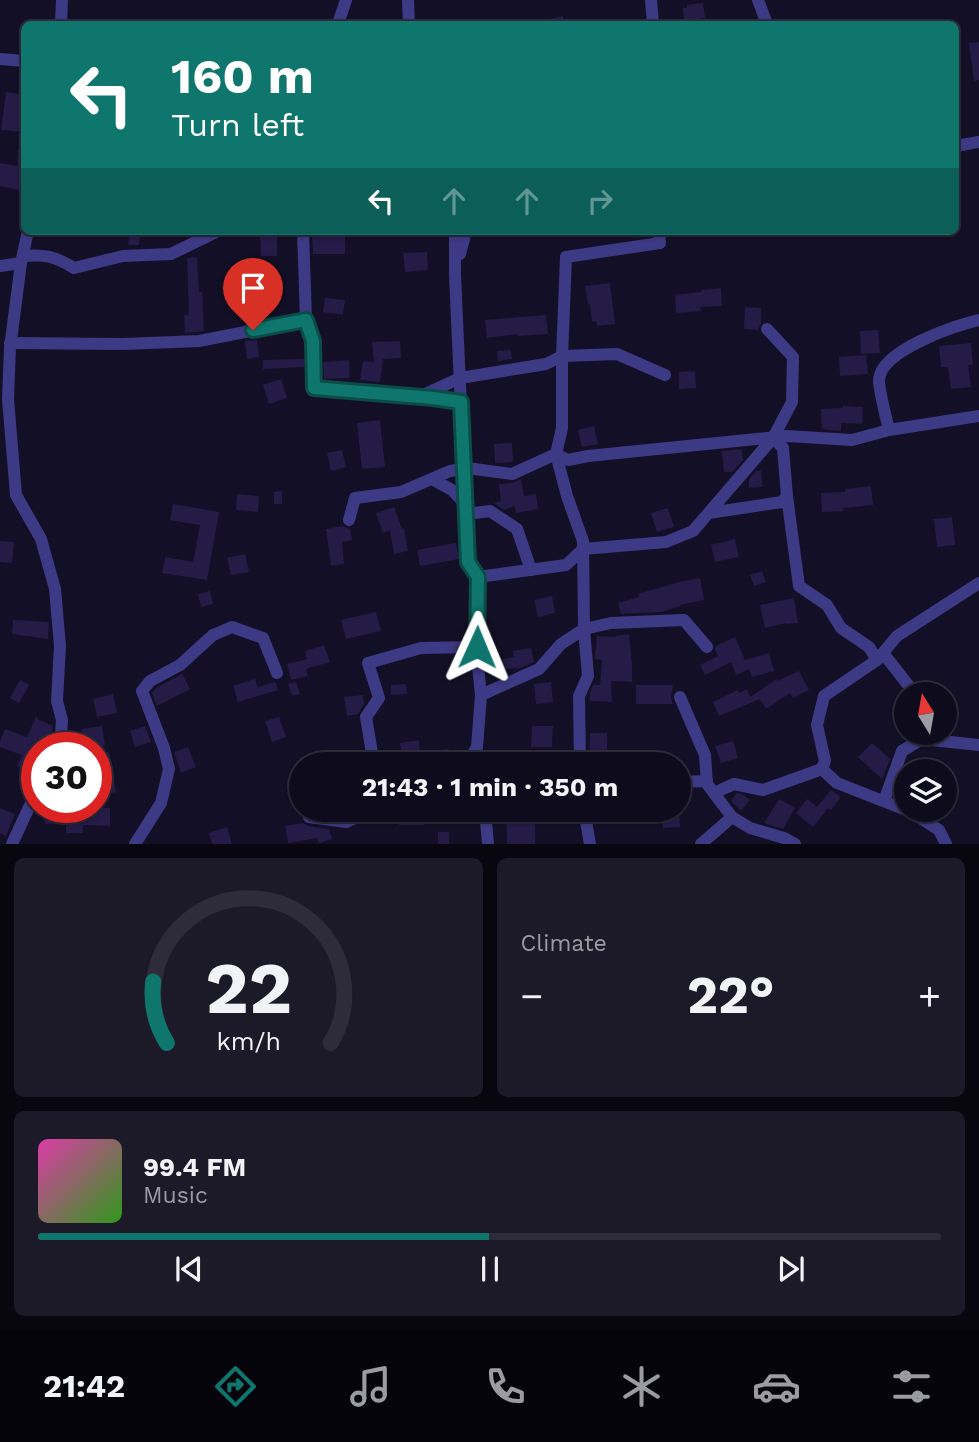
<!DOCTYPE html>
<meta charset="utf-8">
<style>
body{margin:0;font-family:"Work Sans",sans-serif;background:#1c1929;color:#f1f3f6;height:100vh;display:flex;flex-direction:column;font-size:26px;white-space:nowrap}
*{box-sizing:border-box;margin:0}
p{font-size:23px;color:#9b9ba3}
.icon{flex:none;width:38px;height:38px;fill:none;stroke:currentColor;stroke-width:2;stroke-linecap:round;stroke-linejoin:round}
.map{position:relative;height:844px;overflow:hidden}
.sheet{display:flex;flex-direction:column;gap:14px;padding:14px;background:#08060f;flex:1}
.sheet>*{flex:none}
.banner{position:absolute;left:21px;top:21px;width:938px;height:214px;border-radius:10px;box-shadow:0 2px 5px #0004,0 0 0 2px #2e2b3b;background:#0f766e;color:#fff;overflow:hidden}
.needle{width:46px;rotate:349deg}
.fabs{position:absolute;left:894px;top:682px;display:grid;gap:14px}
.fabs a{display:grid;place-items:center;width:63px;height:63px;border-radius:50%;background:#0e0b1c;box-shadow:0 2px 5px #0004,0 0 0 2px #2e2b3b;font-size:35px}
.speed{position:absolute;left:21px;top:732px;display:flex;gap:14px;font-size:35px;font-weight:700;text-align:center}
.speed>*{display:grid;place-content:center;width:91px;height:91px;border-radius:50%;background:#0e0b1c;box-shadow:0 2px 5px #0004,0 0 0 2px #2e2b3b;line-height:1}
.speed .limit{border:10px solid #d22;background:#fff;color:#111}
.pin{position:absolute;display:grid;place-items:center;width:60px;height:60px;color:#fff;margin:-72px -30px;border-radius:50% 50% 50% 0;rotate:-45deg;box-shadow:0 0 7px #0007}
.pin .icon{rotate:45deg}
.me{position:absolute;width:77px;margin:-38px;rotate:1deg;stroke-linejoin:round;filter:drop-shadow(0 0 5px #0008)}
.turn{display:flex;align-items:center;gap:24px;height:147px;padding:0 35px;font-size:32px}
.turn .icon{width:91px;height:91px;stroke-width:2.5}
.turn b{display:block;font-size:49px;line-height:60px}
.lanes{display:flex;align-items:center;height:66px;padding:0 35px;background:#0003;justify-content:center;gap:35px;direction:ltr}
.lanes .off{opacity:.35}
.big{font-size:52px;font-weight:700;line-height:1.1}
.sheet .card{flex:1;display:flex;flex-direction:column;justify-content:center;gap:10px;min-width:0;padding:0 24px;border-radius:10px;background:#1c1929}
.sheet .dial{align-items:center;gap:0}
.dial svg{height:182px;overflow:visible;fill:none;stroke:#2e2b3b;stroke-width:7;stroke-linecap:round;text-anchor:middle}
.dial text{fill:#f1f3f6;stroke:none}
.song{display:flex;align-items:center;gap:21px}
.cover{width:84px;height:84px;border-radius:10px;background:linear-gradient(135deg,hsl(320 70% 55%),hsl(110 70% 35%))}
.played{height:7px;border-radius:4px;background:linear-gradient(90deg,#0f766e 50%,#2e2b3b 50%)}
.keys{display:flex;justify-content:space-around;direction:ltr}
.heat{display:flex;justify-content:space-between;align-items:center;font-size:38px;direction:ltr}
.sheet .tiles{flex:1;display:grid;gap:14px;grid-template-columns:1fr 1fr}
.card:last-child{grid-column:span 2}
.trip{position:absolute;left:289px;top:752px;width:402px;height:70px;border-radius:35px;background:#0e0b1c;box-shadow:0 2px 5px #0004,0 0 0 2px #2e2b3b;font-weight:700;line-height:70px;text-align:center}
.dock{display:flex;height:112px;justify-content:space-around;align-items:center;background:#06040b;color:#9b9ba3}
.dock .icon{width:49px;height:49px}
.dock .on{color:#0f766e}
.dock b{font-size:32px;color:#f1f3f6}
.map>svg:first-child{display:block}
</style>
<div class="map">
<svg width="979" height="844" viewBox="0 0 979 844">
<rect width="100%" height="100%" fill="#130f26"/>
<g fill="#241b47">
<polygon points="703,3 705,18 684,21 683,8 687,8 687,5"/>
<polygon points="563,16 564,24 540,24 539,21"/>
<polygon points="979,42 979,80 974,81 969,43"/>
<polygon points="6,92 24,95 21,115 24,116 24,132 1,130"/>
<polygon points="18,150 24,150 24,191 0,186 0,163 17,166"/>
<polygon points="129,231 140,231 139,245 128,245"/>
<polygon points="633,231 650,231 651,236 633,238"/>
<polygon points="332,234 345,234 345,254 313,254 312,235 332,235"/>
<polygon points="260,235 277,235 277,256 261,256"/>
<polygon points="427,252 428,270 405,272 403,253"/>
<polygon points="197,257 199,292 202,292 204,331 185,333 184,315 189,315 187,258"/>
<polygon points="610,283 615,324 597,326 596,321 592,322 590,304 588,304 585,286"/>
<polygon points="721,288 722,306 700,307 701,311 676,313 675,295 701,292 701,290"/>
<polygon points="325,298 345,300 343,315 323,312"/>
<polygon points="745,307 761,308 761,323 758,330 744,329"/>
<polygon points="546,315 548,334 517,336 517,334 487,338 485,320"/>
<polygon points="878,330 880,353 861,354 860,331"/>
<polygon points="257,340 259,357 247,359 245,341"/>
<polygon points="400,341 401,358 383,359 380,382 360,380 363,361 374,362 372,342"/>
<polygon points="971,343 973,365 968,365 971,387 951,389 948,367 941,367 939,346"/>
<polygon points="511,350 512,359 498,361 497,351"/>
<polygon points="866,355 868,374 840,376 839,357"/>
<polygon points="305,359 305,367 263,369 263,360"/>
<polygon points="349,360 350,378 324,379 323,362"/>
<polygon points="695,371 696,388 679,389 679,372"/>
<polygon points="281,379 287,398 269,404 263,385"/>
<polygon points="843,406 863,407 862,424 841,423 841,431 822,429 821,409 843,408"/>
<polygon points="380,420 385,467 362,469 357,423"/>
<polygon points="594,426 598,444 582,447 578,430"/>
<polygon points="512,443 513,462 495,463 494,444"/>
<polygon points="742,449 743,460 732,472 724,472 722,451"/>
<polygon points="342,450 346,467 331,471 327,453"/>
<polygon points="756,471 761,471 762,487 749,488 749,479"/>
<polygon points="521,479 524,496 536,494 538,509 516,513 515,506 504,510 494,503 501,501 499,484 512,483"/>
<polygon points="871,486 873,505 843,508 844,511 822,512 821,493 845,492 845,489"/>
<polygon points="282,491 282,504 274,504 274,492"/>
<polygon points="237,494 259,496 258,512 236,510"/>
<polygon points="173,504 219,512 207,580 162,573 165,557 193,562 200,525 170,520"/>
<polygon points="394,507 402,529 404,528 408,551 394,554 390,530 383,533 376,513"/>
<polygon points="668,508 674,527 657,532 651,513"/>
<polygon points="952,517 955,545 937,547 934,519"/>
<polygon points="343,526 350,529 352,540 342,542 344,564 331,566 326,529"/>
<polygon points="735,539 739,557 715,562 711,545"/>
<polygon points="0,541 14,542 12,563 0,562"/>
<polygon points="456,543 459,559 420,566 417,550"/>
<polygon points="245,554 249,572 231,575 227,558"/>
<polygon points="762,571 766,582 754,586 750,575"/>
<polygon points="700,578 704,600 680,605 681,606 661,612 621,614 618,603 639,597 638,594 679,582"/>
<polygon points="210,591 213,604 201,607 198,594"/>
<polygon points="552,596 555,613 538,617 534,600"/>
<polygon points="794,598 798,623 786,624 786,623 765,628 760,605"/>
<polygon points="376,612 381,631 346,639 341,620"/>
<polygon points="13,620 49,622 48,639 12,634"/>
<polygon points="629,634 632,664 632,682 611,681 612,702 590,701 590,693 593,685 600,685 602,660 595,659 597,636 616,637 616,636"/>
<polygon points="735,637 745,660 769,653 774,671 752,677 749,669 736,675 731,662 705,675 700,665 718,656 715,650 716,646"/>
<polygon points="324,645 330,662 306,669 308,676 291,680 287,664 307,659 305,651"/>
<polygon points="531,648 534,662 521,668 491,670 490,661 514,657 513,651"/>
<polygon points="799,671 809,690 793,698 790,693 766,709 760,699 719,716 713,702 738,690 739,693 747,689 750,697 777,679 777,681"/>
<polygon points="182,674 190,689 157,706 152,693 156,688"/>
<polygon points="255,679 258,687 275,682 278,690 238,702 233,686"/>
<polygon points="20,680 29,685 19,703 10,698"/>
<polygon points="296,682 300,694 292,696 288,684"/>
<polygon points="551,682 553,702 536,704 534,684"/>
<polygon points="406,684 407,694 391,695 391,685"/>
<polygon points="636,685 673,685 671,697 673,704 636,704"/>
<polygon points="113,694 117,713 97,717 93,699"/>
<polygon points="363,695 364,704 358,714 347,716 344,697"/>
<polygon points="37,715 37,719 53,726 52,732 47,743 37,738 37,765 34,773 17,766 22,755 0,747 0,742 5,729 27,737"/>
<polygon points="279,717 286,737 272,742 265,721"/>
<polygon points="102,726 105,746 84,747 82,729"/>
<polygon points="145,726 151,742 135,747 130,731"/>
<polygon points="532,726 553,726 552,747 531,747"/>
<polygon points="590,733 607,733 607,754 634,754 633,765 589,765"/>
<polygon points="419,740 420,752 449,749 450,765 403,765 400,743"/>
<polygon points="733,741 738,758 721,763 715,746"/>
<polygon points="872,743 890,759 882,779 858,757"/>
<polygon points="188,747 196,767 181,773 174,752"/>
<polygon points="109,752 116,792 98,796 96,785 96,765 101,764 100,753"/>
<polygon points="831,790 841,797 831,810 828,808 813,827 796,813 807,799 817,807"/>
<polygon points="737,793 744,795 750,800 741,811 731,801"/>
<polygon points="779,799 795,808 783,829 764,823"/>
<polygon points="0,808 15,814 6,836 0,833"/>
<polygon points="92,808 110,808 110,826 83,825 83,833 66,833 66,816 92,815"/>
<polygon points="398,810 423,810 424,825 399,825"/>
<polygon points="506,810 535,810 536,822 535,823 535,844 507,844"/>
<polygon points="662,810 679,810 680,827 663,828"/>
<polygon points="63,812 64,823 45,824 44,814"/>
<polygon points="303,823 308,826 329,829 332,839 319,843 317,838 288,843 285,826"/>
<polygon points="227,827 232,844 212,844 209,833"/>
<rect x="438" y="832" width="11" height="12"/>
</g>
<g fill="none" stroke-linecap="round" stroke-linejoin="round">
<g stroke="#3d3a85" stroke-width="12">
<polyline points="408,0 409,24"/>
<polyline points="651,0 653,24"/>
<polyline points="758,0 767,24"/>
<polyline points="61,24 62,0"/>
<polyline points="338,24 346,0"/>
<polyline points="0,59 24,61"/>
<polyline points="956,146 979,142"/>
<polyline points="28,231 21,263 10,348 8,399 16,495 41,539 55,589 60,646 57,701 62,720 61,734 55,747"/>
<polyline points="303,231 306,320 313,341 314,388 433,398 461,402"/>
<polyline points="455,231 455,275 468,562 478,577 476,647 481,695 477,747 467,765"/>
<polyline points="460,254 466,231"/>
<path d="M23 256C45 254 54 256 74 268L123 256 171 254 218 231"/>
<polyline points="0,266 21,263"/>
<polyline points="10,343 123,344 199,341 306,320"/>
<polyline points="421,396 460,378 546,364 562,356 617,354 665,375"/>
<path d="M889 430C886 417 879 391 879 380 880 351 955 325 979 320"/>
<polyline points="773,438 783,448 787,496 799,586 827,605 841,628 869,647 877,660"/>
<polyline points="432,479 452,490 466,505"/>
<polyline points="709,513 782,502 787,496"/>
<polyline points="466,514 490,511 517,529 531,570"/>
<polyline points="349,520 355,498 401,492 450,471 467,468 512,474 556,454 568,460 588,456 787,436 852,440 889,430 979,416"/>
<polyline points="478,577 566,565 583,549 666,542 693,531 773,438 792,402 793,357 767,329"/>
<polyline points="883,653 916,695"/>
<polyline points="481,695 539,669 561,644 584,629 611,623 684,620 707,647"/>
<polyline points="680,697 705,755 707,784 732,817 750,828 784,838 795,844"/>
<polyline points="922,739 979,745"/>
<polyline points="374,765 366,717 379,698 368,663 421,648 476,647"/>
<polyline points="580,765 579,696 588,676 584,629 583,541 567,496 556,454 562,428 562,356 566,257 660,243 659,231"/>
<polyline points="822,769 825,761 817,725 824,696 877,660 897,636 979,583"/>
<polyline points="679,782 707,781"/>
<polyline points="714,793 734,784 763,790 822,769 837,783 906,810"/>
<polyline points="884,801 902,751 922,739 922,733"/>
<polyline points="485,810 488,844"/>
<polyline points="584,810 590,844"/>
<polyline points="908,810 939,830 946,844"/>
<polyline points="309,817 346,822 373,810"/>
<polyline points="12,844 37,790"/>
<polyline points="135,844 161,803 169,769 164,748 142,691 150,681 180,665 213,635 232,627 263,638 277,673"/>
<polyline points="701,844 732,817"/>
</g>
</g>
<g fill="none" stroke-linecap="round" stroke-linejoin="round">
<defs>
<polyline id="route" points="253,330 306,320 313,341 314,388 433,398 461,402 468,562 478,577 477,647"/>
</defs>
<use href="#route" stroke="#0a4d48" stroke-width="18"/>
<use href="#route" stroke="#0f766e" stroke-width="12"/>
</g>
</svg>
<div class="fabs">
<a><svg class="needle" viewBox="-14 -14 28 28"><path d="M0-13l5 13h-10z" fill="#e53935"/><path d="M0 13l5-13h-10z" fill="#9b9ba3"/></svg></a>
<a><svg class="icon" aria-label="layers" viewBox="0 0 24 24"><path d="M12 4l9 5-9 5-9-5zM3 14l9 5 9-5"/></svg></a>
</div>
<div class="speed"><div class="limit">30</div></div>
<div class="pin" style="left:253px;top:330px;background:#d93025"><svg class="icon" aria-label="arrive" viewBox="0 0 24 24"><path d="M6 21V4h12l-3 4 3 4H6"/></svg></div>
<svg class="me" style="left:477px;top:647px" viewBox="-20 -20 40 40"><path d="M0-17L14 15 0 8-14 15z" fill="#0f766e" stroke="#fff" stroke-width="4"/></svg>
<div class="trip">21:43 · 1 min · 350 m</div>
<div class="banner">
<div class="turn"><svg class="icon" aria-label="left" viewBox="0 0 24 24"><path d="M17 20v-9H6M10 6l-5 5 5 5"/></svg><div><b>160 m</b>Turn left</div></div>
<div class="lanes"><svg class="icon" aria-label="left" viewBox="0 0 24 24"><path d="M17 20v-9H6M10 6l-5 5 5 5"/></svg><svg class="icon off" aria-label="ahead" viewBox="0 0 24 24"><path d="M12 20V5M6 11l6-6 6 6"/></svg><svg class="icon off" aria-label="ahead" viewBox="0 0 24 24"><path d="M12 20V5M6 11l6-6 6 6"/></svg><svg class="icon off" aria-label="right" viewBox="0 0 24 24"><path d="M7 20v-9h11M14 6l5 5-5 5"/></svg></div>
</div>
</div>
<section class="sheet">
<div class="tiles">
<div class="card dial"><svg viewBox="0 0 100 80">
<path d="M14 69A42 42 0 1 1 86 69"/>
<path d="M14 69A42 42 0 0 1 8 42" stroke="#0f766e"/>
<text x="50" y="56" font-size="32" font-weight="700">22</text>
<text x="50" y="72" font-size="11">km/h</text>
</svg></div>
<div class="card"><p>Climate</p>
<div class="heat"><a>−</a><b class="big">22°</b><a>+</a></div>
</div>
<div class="card">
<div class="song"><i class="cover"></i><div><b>99.4 FM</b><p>Music</p></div></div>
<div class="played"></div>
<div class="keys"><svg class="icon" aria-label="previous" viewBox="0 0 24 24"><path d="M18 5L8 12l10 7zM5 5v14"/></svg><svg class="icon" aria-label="pause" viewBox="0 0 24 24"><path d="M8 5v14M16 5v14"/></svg><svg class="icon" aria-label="next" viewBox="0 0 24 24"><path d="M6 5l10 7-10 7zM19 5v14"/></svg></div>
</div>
</div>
</section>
<nav class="dock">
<b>21:42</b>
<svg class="icon on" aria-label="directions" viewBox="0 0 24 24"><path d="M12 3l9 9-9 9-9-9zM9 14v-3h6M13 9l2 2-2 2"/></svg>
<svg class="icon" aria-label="music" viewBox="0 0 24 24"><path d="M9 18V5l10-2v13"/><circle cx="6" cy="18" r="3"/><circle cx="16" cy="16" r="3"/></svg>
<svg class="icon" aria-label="phone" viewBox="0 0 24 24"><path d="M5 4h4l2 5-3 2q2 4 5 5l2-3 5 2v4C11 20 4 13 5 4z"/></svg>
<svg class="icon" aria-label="climate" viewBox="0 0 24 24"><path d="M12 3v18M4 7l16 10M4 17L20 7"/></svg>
<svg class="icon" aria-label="car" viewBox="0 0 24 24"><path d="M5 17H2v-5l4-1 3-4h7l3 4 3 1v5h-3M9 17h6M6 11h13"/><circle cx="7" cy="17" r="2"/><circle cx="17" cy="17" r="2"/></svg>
<svg class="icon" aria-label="filters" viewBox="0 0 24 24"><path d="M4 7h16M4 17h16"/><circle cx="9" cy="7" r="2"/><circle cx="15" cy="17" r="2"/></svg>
</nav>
